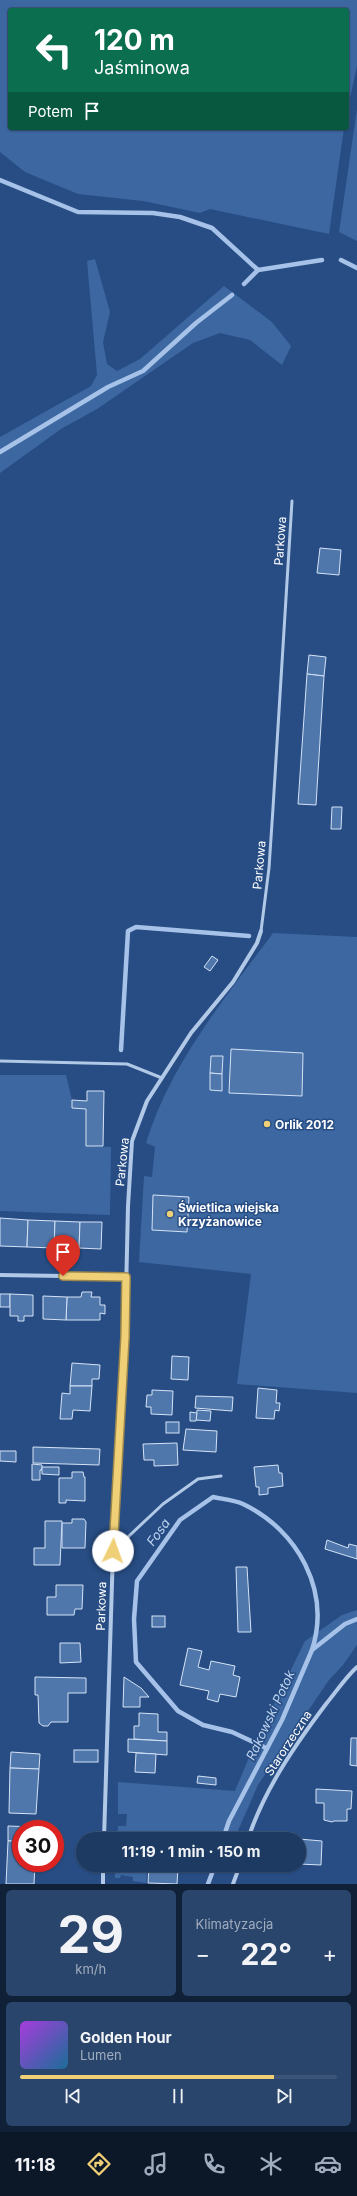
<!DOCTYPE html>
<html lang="pl">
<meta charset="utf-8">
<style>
body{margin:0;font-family:Inter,sans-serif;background:#2a456c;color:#f1f3f6;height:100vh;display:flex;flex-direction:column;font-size:15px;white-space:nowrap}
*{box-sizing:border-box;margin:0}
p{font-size:13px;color:#a0adbe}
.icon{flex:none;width:22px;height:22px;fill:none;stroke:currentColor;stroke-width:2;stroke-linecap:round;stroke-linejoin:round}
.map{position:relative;height:1884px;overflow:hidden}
.sheet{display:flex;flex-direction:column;gap:6px;padding:6px;background:#102036;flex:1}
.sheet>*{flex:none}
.top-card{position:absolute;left:8px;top:8px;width:341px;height:122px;border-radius:4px;box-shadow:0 1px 3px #0004,0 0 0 1px #3b5478;background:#0b6e4f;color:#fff;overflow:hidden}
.speed{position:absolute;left:12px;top:1820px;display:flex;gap:8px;font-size:20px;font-weight:700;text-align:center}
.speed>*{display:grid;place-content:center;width:52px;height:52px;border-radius:50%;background:#1d3a63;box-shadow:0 1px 3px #0004,0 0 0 1px #3b5478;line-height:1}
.speed .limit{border:6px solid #d22;background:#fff;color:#111}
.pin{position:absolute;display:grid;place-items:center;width:34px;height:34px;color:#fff;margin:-41px -17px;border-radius:50% 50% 50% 0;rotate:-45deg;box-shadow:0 0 4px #0007}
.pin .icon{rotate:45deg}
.me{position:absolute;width:44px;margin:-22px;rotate:3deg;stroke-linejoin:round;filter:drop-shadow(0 0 3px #0008)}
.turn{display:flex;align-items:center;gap:14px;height:84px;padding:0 20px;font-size:18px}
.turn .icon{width:52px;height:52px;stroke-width:2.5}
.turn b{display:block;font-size:28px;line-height:34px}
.then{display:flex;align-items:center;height:38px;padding:0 20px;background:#0003;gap:8px;font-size:15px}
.big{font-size:30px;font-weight:700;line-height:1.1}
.sheet .tile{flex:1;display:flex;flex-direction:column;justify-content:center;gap:6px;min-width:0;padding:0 14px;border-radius:6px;background:#2a456c}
.sheet .dial{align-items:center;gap:0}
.dial b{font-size:52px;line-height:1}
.song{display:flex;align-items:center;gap:12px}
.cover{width:48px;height:48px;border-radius:6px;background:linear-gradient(135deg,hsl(280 70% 55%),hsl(200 70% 35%))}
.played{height:4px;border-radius:2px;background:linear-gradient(90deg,#efd077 80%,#3b5478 80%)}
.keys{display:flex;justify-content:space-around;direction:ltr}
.heat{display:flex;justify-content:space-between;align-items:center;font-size:22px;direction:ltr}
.sheet .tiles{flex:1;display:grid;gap:6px;grid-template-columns:1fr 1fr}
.tile:last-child{grid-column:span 2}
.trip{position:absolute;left:76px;top:1832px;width:230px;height:40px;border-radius:20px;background:#1d3a63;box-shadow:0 1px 3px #0004,0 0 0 1px #3b5478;font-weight:700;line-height:40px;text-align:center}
.tab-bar{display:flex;height:64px;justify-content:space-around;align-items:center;background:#0c1728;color:#a0adbe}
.tab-bar .icon{width:28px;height:28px}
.tab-bar .active{color:#efd077}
.tab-bar b{font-size:18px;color:#f1f3f6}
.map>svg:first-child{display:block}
</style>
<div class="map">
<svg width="357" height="1884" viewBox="0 0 357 1884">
<rect width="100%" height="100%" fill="#274d84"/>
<g fill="#3c67a0">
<polygon points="0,0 357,0 357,66 347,112 347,10 10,10 10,128 344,128 329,234 210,209 200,213 143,201 78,194 25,172 0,152"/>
<polygon points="357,109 357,241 339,232"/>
<polygon points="95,259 110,312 103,342 107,364 117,371 140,359 224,286 272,322 291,346 282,365 250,340 220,333 193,343 97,409 61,429 0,473 0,437 91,386 97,375 87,261"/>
<path d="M273 933 357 937V1393L237 1384 251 1274 139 1262 144 1176 152 1177 155 1147 146 1143C170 1064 225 998 273 933Z"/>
<polygon points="0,1075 66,1075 72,1100 72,1108 86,1109 86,1146 111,1147 110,1215 0,1211"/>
<polygon points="357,1610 357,1645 343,1665 329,1680 258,1785 237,1833 220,1834 214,1839 117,1839 118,1826 126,1826 127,1814 118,1814 118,1782 235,1791 255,1743 305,1641 342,1615"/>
<polygon points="115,1865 148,1865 146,1883 133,1881 133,1877 121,1875 120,1878 115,1878"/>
</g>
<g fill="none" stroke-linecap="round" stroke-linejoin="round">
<g stroke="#a6c2e8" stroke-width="4.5">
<polyline points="0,180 78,212 153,213 180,217 212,228 258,270 322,260"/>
<polyline points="341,260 357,268"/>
<polyline points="244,284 258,270"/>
<polyline points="0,452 108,387 143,371 196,323 232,295"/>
<polyline points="121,1050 128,931 136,927 249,936"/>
<path d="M266 1748 232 1732 203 1725 178 1711 136 1662 134 1619 137 1581 180 1520 213 1497C222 1499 234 1500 243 1504 298 1530 331 1591 312 1650"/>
<polyline points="223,1839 229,1821 282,1720 312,1650 345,1624 357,1619"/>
<polyline points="208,1884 215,1865"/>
</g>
</g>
<g fill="#5077ab" stroke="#d4e3f6">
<polygon points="320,548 341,550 339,575 317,573"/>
<polygon points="309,655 326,657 324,676 307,674"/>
<polygon points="307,674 324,676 316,805 298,804"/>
<polygon points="332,807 342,807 341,829 331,829"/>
<polygon points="212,956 218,960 210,971 204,967"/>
<polygon points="231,1049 303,1053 302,1096 229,1093"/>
<polygon points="211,1056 223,1056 222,1074 210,1073"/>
<polygon points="210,1073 222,1074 222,1091 210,1090"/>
<polygon points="87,1091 104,1091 103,1146 86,1146 86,1109 72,1108 72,1100 87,1101"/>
<polygon points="153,1195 189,1197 187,1232 152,1230"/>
<polygon points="0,1218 28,1220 27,1247 0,1246"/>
<polygon points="28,1220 55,1221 54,1248 27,1247"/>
<polygon points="55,1221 80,1222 79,1248 54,1248"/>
<polygon points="80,1222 102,1222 101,1249 79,1248"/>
<polygon points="82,1292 92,1292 91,1297 100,1297 100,1305 105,1305 105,1314 100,1313 100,1320 66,1320 67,1297 81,1297"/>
<rect x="0" y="1294" width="10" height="13"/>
<polygon points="10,1294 33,1295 33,1316 24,1316 24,1321 18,1321 18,1316 10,1316"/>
<polygon points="43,1296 67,1297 66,1320 43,1319"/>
<polygon points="172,1356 189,1357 188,1380 171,1379"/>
<polygon points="72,1363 100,1365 99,1379 92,1379 92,1386 70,1386"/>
<polygon points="70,1386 92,1386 90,1411 73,1410 72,1419 60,1419 62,1393 70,1394"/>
<polygon points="258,1388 277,1390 276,1403 280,1403 279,1411 275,1410 274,1419 256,1418"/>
<polygon points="152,1390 173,1391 172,1415 151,1414 151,1407 146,1407 147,1395 152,1395"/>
<polygon points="196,1396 233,1397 232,1411 195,1408"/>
<polygon points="197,1410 211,1411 210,1421 196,1420"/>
<polygon points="190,1412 197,1413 196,1421 190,1421"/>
<rect x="166" y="1422" width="13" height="11"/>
<polygon points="186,1429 217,1431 216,1452 183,1450"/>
<polygon points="177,1443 178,1465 154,1466 154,1460 144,1460 143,1444"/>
<polygon points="33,1447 100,1449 99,1465 33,1463"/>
<polygon points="0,1451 16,1451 16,1462 0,1461"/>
<polygon points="32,1464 42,1465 42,1470 40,1470 40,1480 32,1480"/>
<polygon points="278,1465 279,1473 282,1473 283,1486 268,1488 268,1494 259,1495 259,1487 256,1487 254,1467"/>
<polygon points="42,1467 59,1467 59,1475 42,1474"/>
<polygon points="72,1472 83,1472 84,1477 85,1477 85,1501 66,1500 66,1503 59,1503 59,1478 72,1478"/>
<polygon points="72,1519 84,1519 86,1522 85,1548 62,1548 62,1523 72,1523"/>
<polygon points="45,1521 62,1521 60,1565 34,1565 34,1548 45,1548"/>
<polygon points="327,1540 348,1548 349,1544 357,1546 357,1559 325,1549"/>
<polygon points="236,1567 247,1567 251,1632 238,1632"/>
<polygon points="56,1585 83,1585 82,1609 75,1609 74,1615 47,1615 47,1597 56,1597"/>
<rect x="152" y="1616" width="13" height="11"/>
<polygon points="60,1643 80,1643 81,1662 60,1663"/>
<polygon points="188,1648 202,1651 198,1667 209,1670 211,1661 235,1666 233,1675 240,1677 236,1697 220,1694 218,1702 207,1699 209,1691 180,1685"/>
<polygon points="35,1677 86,1678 86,1693 68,1693 68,1722 51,1722 48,1726 43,1726 39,1723 38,1695 35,1695"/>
<polygon points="124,1677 141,1688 149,1697 140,1697 140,1707 123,1707"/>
<polygon points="139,1713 158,1714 158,1732 167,1732 167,1741 134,1739 134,1726 139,1726"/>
<polygon points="351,1738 357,1738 357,1766 350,1765"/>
<polygon points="128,1739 167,1741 167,1755 128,1752"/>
<rect x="74" y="1750" width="24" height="12"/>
<polygon points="11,1752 40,1754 39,1769 10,1768"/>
<polygon points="136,1753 156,1754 155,1773 135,1772"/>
<polygon points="10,1768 39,1769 36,1814 9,1813"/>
<polygon points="198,1776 216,1778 216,1785 197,1783"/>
<polygon points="316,1789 352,1791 351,1809 347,1809 347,1821 334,1821 332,1822 324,1820 324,1803 316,1803"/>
<polygon points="8,1826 36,1827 36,1829 21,1829 21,1841 8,1841"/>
<polygon points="299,1839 322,1841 321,1865 299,1864"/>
<polygon points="8,1841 21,1841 21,1863 35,1863 34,1884 6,1884"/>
<polygon points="149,1866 178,1868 177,1884 148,1883"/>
</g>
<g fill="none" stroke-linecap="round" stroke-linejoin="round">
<g stroke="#b1c8e7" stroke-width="3">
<polyline points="261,931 269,868 273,808 292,501"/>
<polyline points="0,1061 127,1064 162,1078"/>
<polyline points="113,1551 163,1504 198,1479 221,1476"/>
</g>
<g stroke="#b1c8e7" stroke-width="4">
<polyline points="0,1275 126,1277"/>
<polyline points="104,1839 113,1551 125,1337 128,1206 132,1141 147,1101 191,1033 233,982 257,943 261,931"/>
<path d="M248 1839C264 1790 295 1745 326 1704 336 1692 345 1678 357 1667"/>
<polyline points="103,1884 103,1865"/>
<polyline points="233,1884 240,1865"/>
</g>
</g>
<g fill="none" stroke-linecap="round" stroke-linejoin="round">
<defs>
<polyline id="route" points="63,1276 126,1277 125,1337 113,1551"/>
</defs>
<use href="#route" stroke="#9b874d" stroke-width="10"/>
<use href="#route" stroke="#efd077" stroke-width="7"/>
</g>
<g fill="#efd077" stroke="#274d84" stroke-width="1.5">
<circle cx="267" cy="1124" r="4"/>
<circle cx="170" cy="1214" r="4"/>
</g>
<g text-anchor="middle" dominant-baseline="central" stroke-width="3" stroke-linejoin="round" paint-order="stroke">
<g font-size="12" fill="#fff" stroke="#274d84">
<text transform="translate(280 541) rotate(-86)">Parkowa</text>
<text transform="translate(259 865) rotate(-85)">Parkowa</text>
<text transform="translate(122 1162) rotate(-84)">Parkowa</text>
<text transform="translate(101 1606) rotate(-88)">Parkowa</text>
<text transform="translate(288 1743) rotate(-57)">Starorzeczna</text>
</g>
<g font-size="12" font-weight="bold" fill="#fff" stroke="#274d84" text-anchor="start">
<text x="275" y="1124">Orlik 2012</text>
<text x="178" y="1207">Świetlica wiejska<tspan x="178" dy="14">Krzyżanowice</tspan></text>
</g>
<g font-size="13" font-style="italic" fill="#bcd2ef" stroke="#274d84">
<text transform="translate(158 1532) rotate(-54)">Fosa</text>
<text transform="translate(270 1715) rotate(-65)">Rakowski Potok</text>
</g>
</g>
</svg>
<div class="speed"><div class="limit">30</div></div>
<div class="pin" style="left:63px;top:1276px;background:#d93025"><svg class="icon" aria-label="arrive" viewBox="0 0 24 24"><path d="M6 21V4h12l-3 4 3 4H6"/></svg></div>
<svg class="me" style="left:113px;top:1551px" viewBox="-20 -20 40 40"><circle r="19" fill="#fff"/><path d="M0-13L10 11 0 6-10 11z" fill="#efd077"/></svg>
<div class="trip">11:19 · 1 min · 150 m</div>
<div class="top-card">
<div class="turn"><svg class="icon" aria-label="left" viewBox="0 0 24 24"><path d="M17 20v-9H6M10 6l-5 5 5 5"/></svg><div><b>120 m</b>Jaśminowa</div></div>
<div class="then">Potem<svg class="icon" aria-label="arrive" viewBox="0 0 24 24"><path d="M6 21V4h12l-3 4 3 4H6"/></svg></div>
</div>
</div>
<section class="sheet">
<div class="tiles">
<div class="tile dial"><b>29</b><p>km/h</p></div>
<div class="tile"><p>Klimatyzacja</p>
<div class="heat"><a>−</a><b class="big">22°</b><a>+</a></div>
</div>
<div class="tile">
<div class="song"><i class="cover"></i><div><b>Golden Hour</b><p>Lumen</p></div></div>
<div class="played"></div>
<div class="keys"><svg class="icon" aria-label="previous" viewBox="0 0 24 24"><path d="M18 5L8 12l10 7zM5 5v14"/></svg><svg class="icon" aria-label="pause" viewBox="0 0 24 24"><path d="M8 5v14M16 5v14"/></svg><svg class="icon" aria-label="next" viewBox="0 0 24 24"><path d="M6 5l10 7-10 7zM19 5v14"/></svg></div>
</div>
</div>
</section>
<nav class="tab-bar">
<b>11:18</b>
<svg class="icon active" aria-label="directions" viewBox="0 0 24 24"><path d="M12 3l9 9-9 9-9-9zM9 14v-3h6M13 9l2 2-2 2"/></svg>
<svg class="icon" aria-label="music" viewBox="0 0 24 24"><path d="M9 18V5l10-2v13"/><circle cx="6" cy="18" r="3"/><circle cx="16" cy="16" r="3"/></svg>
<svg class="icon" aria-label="phone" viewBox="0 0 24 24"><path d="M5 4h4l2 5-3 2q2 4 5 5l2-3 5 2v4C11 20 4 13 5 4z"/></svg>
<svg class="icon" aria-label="climate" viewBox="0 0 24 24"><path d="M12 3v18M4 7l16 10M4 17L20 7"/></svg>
<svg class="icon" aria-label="car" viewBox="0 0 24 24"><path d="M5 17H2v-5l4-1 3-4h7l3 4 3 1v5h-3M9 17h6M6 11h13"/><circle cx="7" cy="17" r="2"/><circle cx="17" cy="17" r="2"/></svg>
</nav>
